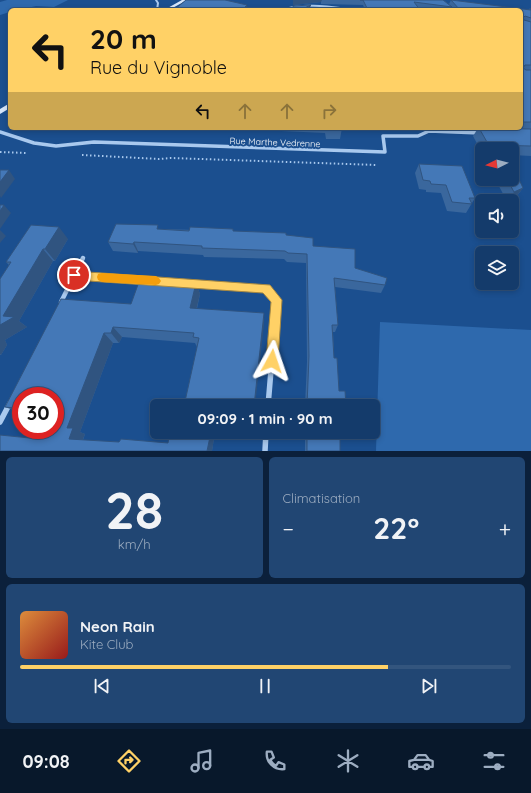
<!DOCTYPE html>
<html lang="fr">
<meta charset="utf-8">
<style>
body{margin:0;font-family:Quicksand,sans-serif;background:#214673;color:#f1f3f6;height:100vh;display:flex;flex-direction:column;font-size:15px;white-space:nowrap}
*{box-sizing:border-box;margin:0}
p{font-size:13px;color:#9dadc1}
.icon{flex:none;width:22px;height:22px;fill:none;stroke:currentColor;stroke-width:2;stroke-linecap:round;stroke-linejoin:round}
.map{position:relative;height:451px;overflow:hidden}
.sheet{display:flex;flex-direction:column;gap:6px;padding:6px;background:#0b203b;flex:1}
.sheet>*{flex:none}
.banner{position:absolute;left:8px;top:8px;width:515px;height:122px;border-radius:6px;box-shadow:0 2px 6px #0003,0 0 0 1px #33557e;background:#ffd166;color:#111;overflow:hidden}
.needle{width:26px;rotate:264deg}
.controls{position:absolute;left:475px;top:142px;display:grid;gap:8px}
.controls a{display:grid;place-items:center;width:44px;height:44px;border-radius:6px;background:#143b6b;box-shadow:0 2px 6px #0003,0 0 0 1px #33557e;font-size:20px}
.speed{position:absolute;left:12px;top:387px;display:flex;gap:8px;font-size:20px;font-weight:700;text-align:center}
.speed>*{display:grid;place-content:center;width:52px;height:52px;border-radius:50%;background:#143b6b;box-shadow:0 2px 6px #0003,0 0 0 1px #33557e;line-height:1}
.speed .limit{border:6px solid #d22;background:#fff;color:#111}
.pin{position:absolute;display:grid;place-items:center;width:34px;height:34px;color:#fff;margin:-17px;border:2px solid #fff;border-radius:50%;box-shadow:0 1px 4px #0007}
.me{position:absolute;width:44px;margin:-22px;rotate:5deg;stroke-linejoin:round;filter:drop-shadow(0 0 3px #0008)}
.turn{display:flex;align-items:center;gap:14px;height:84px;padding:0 16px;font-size:18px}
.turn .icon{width:52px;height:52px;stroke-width:2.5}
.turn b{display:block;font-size:28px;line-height:34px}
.lanes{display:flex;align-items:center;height:38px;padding:0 16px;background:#0003;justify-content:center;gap:20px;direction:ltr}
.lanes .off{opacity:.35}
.big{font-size:30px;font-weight:700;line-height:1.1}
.sheet .card{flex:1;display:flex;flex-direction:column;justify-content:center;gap:6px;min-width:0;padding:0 14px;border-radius:6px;background:#214673}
.sheet .dial{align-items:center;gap:0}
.dial b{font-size:52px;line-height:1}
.song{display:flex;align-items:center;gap:12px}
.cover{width:48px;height:48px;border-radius:6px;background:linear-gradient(135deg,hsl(30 70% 55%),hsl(0 70% 35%))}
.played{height:4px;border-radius:2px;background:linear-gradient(90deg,#ffd166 75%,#33557e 75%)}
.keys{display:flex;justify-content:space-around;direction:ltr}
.heat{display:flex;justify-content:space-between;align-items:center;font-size:22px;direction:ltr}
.sheet .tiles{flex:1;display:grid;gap:6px;grid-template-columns:1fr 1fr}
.card:last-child{grid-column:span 2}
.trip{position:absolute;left:150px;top:399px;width:230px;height:40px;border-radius:6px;background:#143b6b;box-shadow:0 2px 6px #0003,0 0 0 1px #33557e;font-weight:700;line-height:40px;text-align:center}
.dock{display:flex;height:64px;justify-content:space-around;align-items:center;background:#08182b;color:#9dadc1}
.dock .icon{width:28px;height:28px}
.dock .current{color:#ffd166}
.dock b{font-size:18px;color:#f1f3f6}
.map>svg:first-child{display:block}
</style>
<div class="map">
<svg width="531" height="451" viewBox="0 0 531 451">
<rect width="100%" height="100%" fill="#1b4f8f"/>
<g fill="#2e69ad">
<polygon points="7,0 68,0 54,7 36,6 19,10 10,10 10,12 0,15 0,2"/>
<polygon points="380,322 531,330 531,451 376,451"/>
</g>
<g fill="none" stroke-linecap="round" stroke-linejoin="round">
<g stroke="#a9c9ee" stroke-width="2" stroke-dasharray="1.5 2.5" stroke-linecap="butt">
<polyline points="0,152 27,153"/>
<polyline points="82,155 159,159 171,158 377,165"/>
</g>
<g stroke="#a9c9ee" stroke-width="2">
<polyline points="156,0 158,3 157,10"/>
<path d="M281 10C306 2 331 7 356 10"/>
</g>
<polyline stroke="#a9c9ee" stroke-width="3.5" points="0,132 34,143 56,146 94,142 385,152 383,136 418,136 429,131 480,133"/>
<g stroke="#a9c9ee" stroke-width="4.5">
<polyline points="74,275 144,280"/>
<polyline points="193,283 266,288 277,300 276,312"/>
<polyline points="61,302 83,258"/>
</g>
<g stroke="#a9c9ee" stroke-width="5.5">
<polyline points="268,406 276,311"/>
<polyline points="0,422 10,403"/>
<polyline points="265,451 266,432"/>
</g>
<g fill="#d6e6fa" fill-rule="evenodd">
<polygon points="182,0 187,0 169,10 164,10"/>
<polygon points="10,103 10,108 0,114 0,109"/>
</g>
</g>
<g fill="#3a679d">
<polygon points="293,0 443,0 449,4 451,0 529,10 530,8 531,9 531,156 512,155 512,149 482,149 482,153 473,136 477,130 470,129 469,128 521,128 521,10 441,10 418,7 420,10 365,10 363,5 321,4 321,2 293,5"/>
<polygon points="235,128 342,128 340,139 326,139 325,133 235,129"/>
<polygon points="419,164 475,198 466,213 447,211 441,193 426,192 426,190 419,189 415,173"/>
<polygon points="495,179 512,179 523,188 516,197 507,201"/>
<polygon points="160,229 233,231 286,235 313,246 385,285 381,293 335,287 338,325 335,332 333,332 334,358 339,391 346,406 305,406 307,362 306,263 287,262 284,259 204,257 203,255 138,251 138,253 113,251 108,242"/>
<polygon points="68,239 55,261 53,261 19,321 27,327 5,340 7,345 1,355 0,355 0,279 9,265 6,262"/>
<polygon points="196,283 200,294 197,309 264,313 264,324 197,347 195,343 122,337 119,343 113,343 80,432 85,434 83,440 119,442 168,443 178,434 179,432 215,432 212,451 0,451 30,438 55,396 21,396 21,413 5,407 131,304"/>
<polygon points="215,432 253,432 252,436"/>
<rect x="305" y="432" width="35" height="19"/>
</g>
<g fill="#305480">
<polygon points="293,0 322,0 321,2 293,5"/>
<polygon points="247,5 248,10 242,10"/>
<polygon points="311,5 310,8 307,10 300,10"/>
<polygon points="9,170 15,179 1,198 0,196 0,182"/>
<polygon points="523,188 516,197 507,201 514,192"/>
<polygon points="4,205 11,213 0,229 0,211"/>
<polygon points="59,227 68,239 55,261 45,249"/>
<polygon points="0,230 6,236 0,243"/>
<polygon points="134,242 138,251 138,253 133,244"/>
<polygon points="43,249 53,261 19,321 27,327 5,340 7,345 1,355 0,354 0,325 3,316"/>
<polygon points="196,283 200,294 194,319 190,308"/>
<polygon points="264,313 264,324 255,406 254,406"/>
<polygon points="113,327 122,337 119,343 111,333"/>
<polygon points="104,333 113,343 80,432 85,434 81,444 69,439 67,428"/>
<polygon points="211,432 215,432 212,451 207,451"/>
</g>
<g fill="#4478b7" stroke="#305480">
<polygon points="186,0 225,0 247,5 242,10 174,10"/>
<polygon points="360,0 443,0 452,7 414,2 420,10 368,10 363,0"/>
<polygon points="451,0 531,10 530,8 531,9 531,18 525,16 523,18 524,20 531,22 531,65 525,65 523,68 526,70 531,70 531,122 521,122 521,77 524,77 521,75 521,10 460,10"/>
<polygon points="311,5 300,10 293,10 293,6"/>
<polygon points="479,128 531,129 531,146 491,145 503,149 491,149"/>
<polygon points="419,164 462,166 475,198 469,198 472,204 452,202 446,185 431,184 430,181 423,180"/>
<polygon points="512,164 523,188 514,192 507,179 512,179"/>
<polygon points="0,170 9,170 0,182"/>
<polygon points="0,205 4,205 0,211"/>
<polygon points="116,224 158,225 157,229 189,231 190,227 233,229 233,231 286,233 286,235 313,238 313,246 355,249 355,268 387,278 385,285 334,278 338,325 332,325 334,358 337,358 339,391 345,391 346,406 307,406 309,356 307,254 288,253 285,251 202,248 202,246 134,242 133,244 108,242"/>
<polygon points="31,225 59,227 45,249 43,249 3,316 14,317 0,325 0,279 11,262 6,262"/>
<polygon points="140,279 196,283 190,308 264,313 254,406 184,406 199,338 193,337 194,333 113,327 111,333 104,333 67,428 73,428 69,439 119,442 121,439 168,443 170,433 178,434 179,432 211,432 207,451 0,451 0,435 30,438 34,430 55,430 55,396 21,396 21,409 5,407 61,299 131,304"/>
<rect x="307" y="432" width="33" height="19"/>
</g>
<polygon fill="#ffd166" stroke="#a68842" points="74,271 270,285 282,300 278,361 276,365 272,367 268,365 266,361 271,302 263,293 74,280 70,278 69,275 70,272"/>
<polygon fill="#f59e0b" points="102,273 156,276 159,278 161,281 159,284 156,285 102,282 98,280 97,277 98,274"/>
<g text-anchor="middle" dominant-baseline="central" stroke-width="4" stroke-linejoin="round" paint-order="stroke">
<g font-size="9" fill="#fff" stroke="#1b4f8f">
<text transform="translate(275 142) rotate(2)">Rue Marthe Vedrenne</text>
</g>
</g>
</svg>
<div class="controls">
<a><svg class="needle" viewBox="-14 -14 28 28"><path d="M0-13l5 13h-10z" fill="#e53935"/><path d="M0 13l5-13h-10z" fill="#9dadc1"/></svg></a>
<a><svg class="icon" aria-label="sound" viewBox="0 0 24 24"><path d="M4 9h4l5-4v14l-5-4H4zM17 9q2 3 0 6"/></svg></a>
<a><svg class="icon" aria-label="layers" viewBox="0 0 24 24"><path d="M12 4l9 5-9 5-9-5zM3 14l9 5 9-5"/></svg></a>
</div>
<div class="speed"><div class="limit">30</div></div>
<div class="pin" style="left:74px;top:275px;background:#d93025"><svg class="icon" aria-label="arrive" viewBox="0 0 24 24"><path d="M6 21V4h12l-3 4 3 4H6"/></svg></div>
<svg class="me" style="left:272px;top:361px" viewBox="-20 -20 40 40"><path d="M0-17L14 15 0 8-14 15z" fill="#ffd166" stroke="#fff" stroke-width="4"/></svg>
<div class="trip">09:09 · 1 min · 90 m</div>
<div class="banner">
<div class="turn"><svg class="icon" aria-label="left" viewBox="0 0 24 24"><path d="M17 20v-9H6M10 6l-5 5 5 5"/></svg><div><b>20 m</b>Rue du Vignoble</div></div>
<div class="lanes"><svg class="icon" aria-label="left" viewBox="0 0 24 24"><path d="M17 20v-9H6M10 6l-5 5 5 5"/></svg><svg class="icon off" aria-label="ahead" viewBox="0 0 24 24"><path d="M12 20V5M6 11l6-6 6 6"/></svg><svg class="icon off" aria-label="ahead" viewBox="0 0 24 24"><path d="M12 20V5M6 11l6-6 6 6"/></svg><svg class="icon off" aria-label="right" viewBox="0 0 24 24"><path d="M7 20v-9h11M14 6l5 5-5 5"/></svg></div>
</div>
</div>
<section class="sheet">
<div class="tiles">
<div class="card dial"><b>28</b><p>km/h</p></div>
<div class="card"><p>Climatisation</p>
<div class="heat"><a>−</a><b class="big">22°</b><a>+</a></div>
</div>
<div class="card">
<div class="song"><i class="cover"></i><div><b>Neon Rain</b><p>Kite Club</p></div></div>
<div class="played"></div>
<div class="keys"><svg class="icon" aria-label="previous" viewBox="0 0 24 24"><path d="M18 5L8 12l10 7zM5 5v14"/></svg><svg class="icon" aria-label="pause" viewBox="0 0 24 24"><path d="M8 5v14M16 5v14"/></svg><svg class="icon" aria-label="next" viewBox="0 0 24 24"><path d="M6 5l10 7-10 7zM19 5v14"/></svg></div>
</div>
</div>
</section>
<nav class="dock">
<b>09:08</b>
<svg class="icon current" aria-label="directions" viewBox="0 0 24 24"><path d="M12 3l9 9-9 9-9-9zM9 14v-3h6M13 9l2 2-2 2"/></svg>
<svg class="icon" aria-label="music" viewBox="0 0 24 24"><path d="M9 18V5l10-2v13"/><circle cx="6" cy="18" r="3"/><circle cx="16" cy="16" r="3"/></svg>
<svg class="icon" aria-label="phone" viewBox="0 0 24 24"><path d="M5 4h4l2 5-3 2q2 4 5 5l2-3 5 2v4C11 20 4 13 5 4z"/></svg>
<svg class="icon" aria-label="climate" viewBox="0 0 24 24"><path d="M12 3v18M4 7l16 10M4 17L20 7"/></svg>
<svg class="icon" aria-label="car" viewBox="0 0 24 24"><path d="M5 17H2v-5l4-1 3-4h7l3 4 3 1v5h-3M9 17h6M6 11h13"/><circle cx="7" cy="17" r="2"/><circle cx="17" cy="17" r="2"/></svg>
<svg class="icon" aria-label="filters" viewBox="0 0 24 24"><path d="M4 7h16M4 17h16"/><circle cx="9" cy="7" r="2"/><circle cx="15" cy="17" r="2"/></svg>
</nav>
